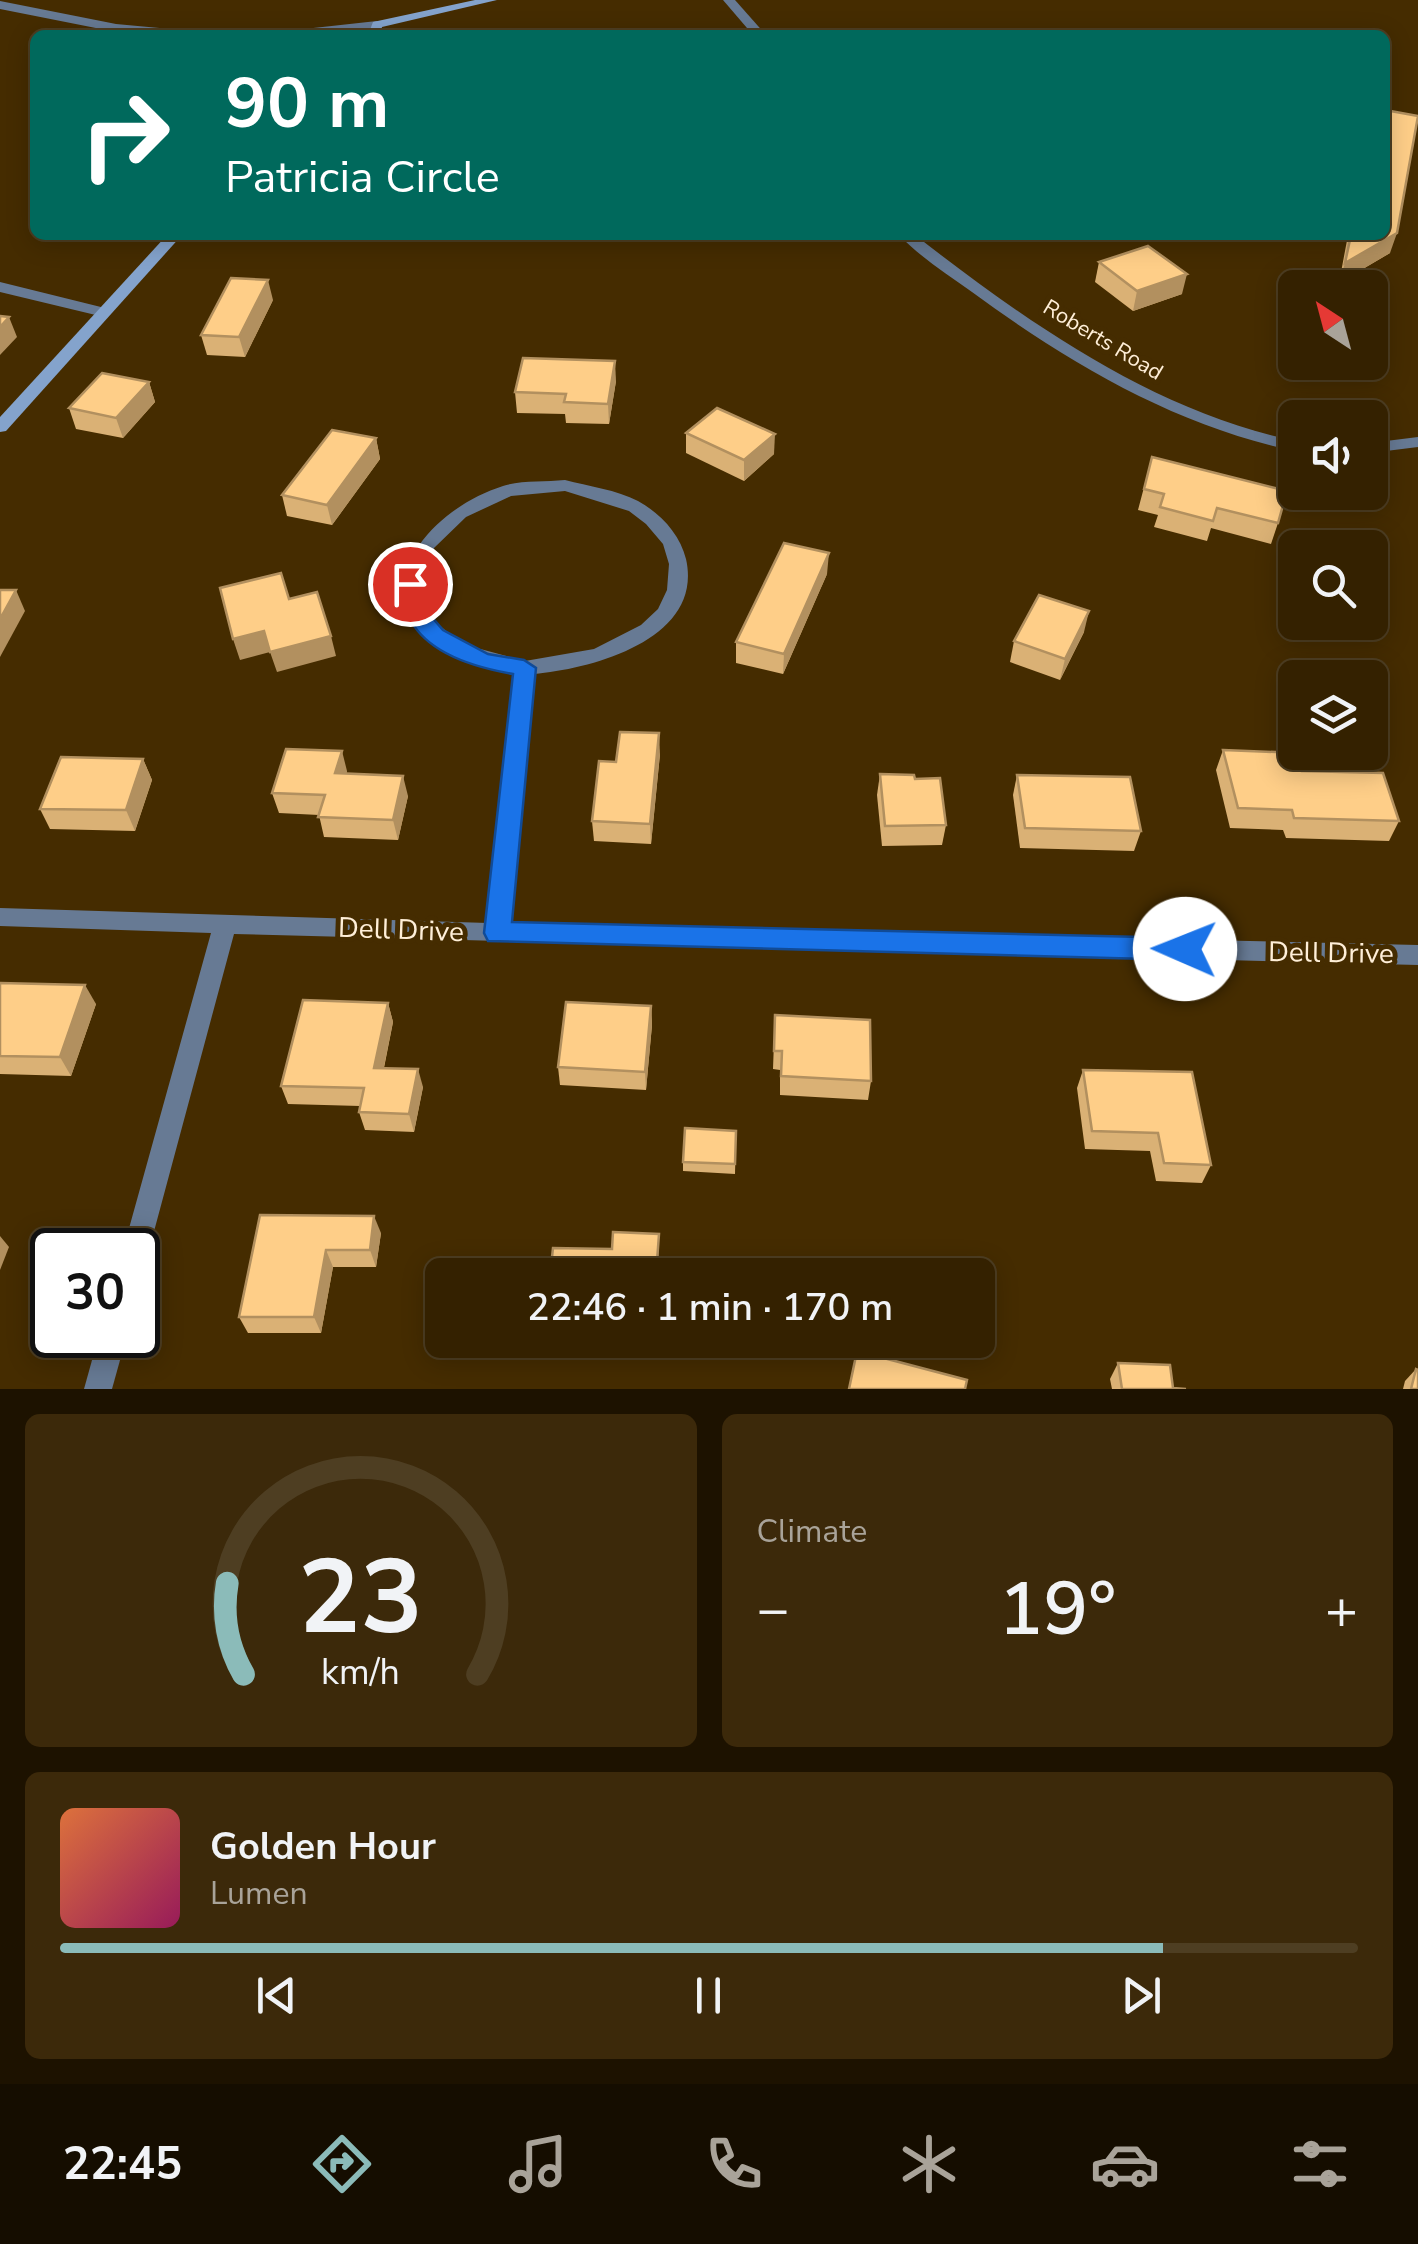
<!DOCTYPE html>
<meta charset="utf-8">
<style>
body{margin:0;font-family:"Nunito Sans",sans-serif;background:#3c290a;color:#f1f3f6;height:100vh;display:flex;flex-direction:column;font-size:38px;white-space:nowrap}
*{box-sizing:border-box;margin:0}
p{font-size:32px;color:#a9a399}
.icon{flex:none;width:55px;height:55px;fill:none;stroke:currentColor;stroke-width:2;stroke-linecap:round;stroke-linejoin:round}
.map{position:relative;height:1389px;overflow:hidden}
.details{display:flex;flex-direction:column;gap:25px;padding:25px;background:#1d1200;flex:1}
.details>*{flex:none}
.banner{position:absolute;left:30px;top:30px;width:1360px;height:210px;border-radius:15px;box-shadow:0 5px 25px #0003,0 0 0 2px #4e3e22;background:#00695c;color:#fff;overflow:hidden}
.needle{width:65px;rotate:324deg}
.controls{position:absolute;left:1278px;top:270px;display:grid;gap:20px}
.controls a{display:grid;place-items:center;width:110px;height:110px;border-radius:15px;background:#342100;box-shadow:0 5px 25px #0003,0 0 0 2px #4e3e22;font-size:50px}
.speed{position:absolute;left:30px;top:1228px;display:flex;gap:20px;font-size:50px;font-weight:700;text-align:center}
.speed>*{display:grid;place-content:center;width:130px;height:130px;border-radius:50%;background:#342100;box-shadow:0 5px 25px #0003,0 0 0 2px #4e3e22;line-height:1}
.speed .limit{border:5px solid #111;border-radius:15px;background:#fff;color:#111}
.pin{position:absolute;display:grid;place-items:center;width:85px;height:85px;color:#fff;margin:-42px;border:5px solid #fff;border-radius:50%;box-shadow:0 2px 10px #0007}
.me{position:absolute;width:110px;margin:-55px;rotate:271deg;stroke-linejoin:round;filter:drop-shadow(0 0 8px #0008)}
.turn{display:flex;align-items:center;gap:35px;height:210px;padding:0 30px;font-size:45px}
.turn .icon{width:130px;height:130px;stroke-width:2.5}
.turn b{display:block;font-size:70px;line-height:85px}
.big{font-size:75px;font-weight:600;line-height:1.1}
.details .card{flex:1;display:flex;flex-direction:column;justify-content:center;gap:15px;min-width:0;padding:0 35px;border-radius:15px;background:#3c290a}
.details .dial{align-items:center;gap:0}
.dial svg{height:260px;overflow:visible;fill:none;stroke:#4e3e22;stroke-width:7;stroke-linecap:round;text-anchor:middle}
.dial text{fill:#f1f3f6;stroke:none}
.song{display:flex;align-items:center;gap:30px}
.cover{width:120px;height:120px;border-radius:15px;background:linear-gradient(135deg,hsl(20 70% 55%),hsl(330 70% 35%))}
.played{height:10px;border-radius:5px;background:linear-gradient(90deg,#8bbbb9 85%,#4e3e22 85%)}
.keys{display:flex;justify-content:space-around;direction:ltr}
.heat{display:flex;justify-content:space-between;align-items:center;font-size:55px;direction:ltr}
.details .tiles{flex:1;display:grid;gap:25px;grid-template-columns:1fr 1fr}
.card:last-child{grid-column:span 2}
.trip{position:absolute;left:425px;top:1258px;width:570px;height:100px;border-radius:15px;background:#342100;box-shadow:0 5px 25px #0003,0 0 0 2px #4e3e22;font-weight:600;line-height:100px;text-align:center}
.dock{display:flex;height:160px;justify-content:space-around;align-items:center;background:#150d00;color:#a9a399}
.dock .icon{width:70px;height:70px}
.dock .on{color:#8bbbb9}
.dock b{font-size:45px;color:#f1f3f6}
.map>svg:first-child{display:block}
</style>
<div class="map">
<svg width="1418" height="1389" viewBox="0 0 1418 1389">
<rect width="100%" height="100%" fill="#452c00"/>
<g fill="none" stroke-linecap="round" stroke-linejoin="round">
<g fill="#677a94" fill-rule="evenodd">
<polygon points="723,0 735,0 766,35 753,35"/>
<path d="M899 235H915C1028 323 1153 411 1295 441V451C1176 426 1070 364 972 292 947 274 920 257 899 235Z"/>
<polygon points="0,282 109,309 112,312 104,317 0,292"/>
<polygon points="1418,437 1418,447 1370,453 1370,443"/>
<path d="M565 480C588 486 617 490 638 501 660 513 680 534 686 559 704 639 593 669 534 674L510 924 1418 945V965L234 934 149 1250 145 1259 138 1262V1250H123L211 933 0 926V908L488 923 515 672C494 667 465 664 447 653 355 596 427 510 503 486 522 480 545 482 565 480ZM565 491 629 511 646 524 663 544 669 564 667 590 658 609 641 625 594 649 525 661 462 644 428 616 420 582 434 548 466 517 511 496Z"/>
<polygon points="99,1335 127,1335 112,1389 84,1389"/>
</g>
<g fill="#677a94" fill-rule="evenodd">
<polygon points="0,1 116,24 192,31 198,35 116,32 0,9"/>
<polygon points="377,21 381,22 381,28 319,35 280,35 286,31"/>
</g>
<g fill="#84a3cc" fill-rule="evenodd">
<polygon points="475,0 497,0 382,27 380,35 368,35 373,22"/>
<polygon points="167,235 182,235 6,431 0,432 0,417"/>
</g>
</g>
<g fill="#dab175">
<polygon points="1348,235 1385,235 1390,253 1339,283"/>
<polygon points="1099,262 1182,294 1133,311 1095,282"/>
<polygon points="273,300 245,357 207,355 201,335"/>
<polygon points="616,381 609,424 566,423 565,414 517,413 515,392"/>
<polygon points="149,382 155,402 123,438 76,429 69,408"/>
<polygon points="686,433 774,454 744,481 686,453"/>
<polygon points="376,438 380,459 332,525 287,516 282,495"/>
<polygon points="1152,457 1278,523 1271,544 1211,528 1207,541 1154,527 1158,515 1138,510"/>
<polygon points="827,574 783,674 736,663 736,642"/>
<polygon points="1084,632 1060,680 1010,662 1014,641"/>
<polygon points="1223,750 1302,771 1399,821 1389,841 1286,838 1283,830 1230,828 1216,770"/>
<polygon points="660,754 651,844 594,841 592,821 616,762"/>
<polygon points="143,759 152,780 135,831 50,829 40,809"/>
<polygon points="347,771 346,774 408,796 398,840 324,837 319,815 279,813 272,793"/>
<polygon points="880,774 915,779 946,825 942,845 882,846 877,795"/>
<polygon points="1017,775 1141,831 1134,851 1020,848 1013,795"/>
<polygon points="0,983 96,1004 71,1076 0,1074"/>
<polygon points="388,1003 393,1022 384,1068 423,1087 414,1132 365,1130 359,1112 360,1106 288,1104 281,1086"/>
<polygon points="651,1006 652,1025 646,1090 560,1085 558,1067"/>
<polygon points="775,1015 871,1081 868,1100 780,1095 780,1070 773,1069"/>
<polygon points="1083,1070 1211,1165 1202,1183 1156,1181 1150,1151 1085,1149 1077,1088"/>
<polygon points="736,1131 735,1174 683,1171 683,1162"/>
<polygon points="260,1215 381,1233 376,1267 333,1267 321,1333 248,1333 239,1317"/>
<polygon points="1118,1363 1173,1388 1186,1389 1112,1389 1110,1379"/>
<polygon points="1416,1369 1418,1389 1403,1389 1405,1381"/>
</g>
<g fill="#b2905f">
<polygon points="1397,233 1390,253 1339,283 1345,263"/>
<polygon points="1187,274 1182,294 1133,311 1137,291"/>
<polygon points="268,280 273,300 245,357 239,337"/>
<polygon points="9,317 17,337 0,355 0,327"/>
<polygon points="615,361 616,381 609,424 608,404"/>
<polygon points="149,382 155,402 123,438 116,418"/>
<polygon points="775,434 774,454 744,481 744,460"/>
<polygon points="376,438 380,459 332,525 327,505"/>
<polygon points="829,553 827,574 783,674 784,654"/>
<polygon points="16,590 25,611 0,657 0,619"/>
<polygon points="1089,611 1084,632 1060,680 1065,659"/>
<polygon points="264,631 331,636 336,656 277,672 270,652 240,660 233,639"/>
<polygon points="659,733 660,754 651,844 650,824"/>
<polygon points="342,751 347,771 341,793 335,773"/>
<polygon points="143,759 152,780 135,831 126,810"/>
<polygon points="403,776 408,796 398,840 393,820"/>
<polygon points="85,985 96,1004 71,1076 60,1057"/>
<polygon points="388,1003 393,1022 380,1086 374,1068"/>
<polygon points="651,1006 652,1025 646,1090 645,1072"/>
<polygon points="418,1069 423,1087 414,1132 409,1114"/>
<polygon points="374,1216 381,1233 376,1267 370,1250"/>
<polygon points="659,1234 658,1275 656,1275"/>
<polygon points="0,1236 9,1247 0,1270"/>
<polygon points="326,1250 333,1267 321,1333 314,1317"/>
</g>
<g fill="#fece88" stroke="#b2905f" stroke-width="2.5">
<polygon points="1385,110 1418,116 1397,233 1345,263 1351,235 1385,235"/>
<polygon points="1148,246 1187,274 1137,291 1099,262"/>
<polygon points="231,278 268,280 239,337 201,335"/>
<polygon points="0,316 9,317 0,327"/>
<polygon points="523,358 615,361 608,404 564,402 566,394 515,392"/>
<polygon points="102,373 149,382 116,418 69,408"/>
<polygon points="717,408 775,434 744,460 686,433"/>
<polygon points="332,430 376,438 327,505 282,495"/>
<polygon points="1152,457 1287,491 1278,523 1217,508 1213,521 1160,507 1164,494 1144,489"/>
<polygon points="784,543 829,553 784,654 736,642"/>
<polygon points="281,573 289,599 317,592 331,636 270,652 264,631 233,639 220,588"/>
<polygon points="0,590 16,590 0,619"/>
<polygon points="1039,595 1089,611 1065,659 1014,641"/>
<polygon points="620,732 659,733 650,824 592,821 599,761 616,762"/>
<polygon points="286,749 342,751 335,773 403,776 393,820 318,817 325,795 272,793"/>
<polygon points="1223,750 1300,753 1302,771 1383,773 1399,821 1294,818 1292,810 1238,808"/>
<polygon points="61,757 143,759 126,810 40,809"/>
<polygon points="880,774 914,775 915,779 940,778 946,825 885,826"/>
<polygon points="1017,775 1130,777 1141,831 1025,828"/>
<polygon points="0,983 85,985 60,1057 0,1056"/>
<polygon points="303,1000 388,1003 374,1068 418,1069 409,1114 359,1112 364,1088 281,1086"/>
<polygon points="566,1002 651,1006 645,1072 558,1067"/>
<polygon points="775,1015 870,1020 871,1081 781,1076 782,1051 774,1051"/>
<polygon points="1083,1070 1192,1072 1211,1165 1164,1163 1158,1133 1092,1131"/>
<polygon points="685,1128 736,1131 735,1164 683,1162"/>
<polygon points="260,1215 374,1216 370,1250 326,1250 314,1317 239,1317"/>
<polygon points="613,1232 659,1234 656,1275 550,1275 553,1248 612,1249"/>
<polygon points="857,1351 967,1380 965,1389 849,1389"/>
<polygon points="1118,1363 1170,1365 1173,1388 1186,1389 1122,1389"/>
<polygon points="1416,1369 1418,1370 1418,1389 1411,1389"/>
</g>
<path fill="#1a73e8" stroke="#114b97" stroke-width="2.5" d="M410 577 418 579 431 616 443 630 488 654 524 660 536 668 512 922 1185 938 1194 941 1198 949 1194 957 1185 960 488 941 484 933 513 674C478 668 430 655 411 621 405 610 403 596 399 584Z"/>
<g text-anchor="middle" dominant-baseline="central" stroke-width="10" stroke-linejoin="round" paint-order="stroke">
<g font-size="22" fill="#ffefd8" stroke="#452c00">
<text transform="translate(1103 340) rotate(31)">Roberts Road</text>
</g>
<g font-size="28" fill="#ffefd8" stroke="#452c00">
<text transform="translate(401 930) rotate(2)">Dell Drive</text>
<text transform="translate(1331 953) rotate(1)">Dell Drive</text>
</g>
</g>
</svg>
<div class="controls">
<a><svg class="needle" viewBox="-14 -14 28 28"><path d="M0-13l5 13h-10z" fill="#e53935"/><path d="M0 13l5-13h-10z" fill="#a9a399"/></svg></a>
<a><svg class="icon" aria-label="sound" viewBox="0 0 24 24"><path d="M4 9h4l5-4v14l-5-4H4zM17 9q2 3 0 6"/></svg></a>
<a><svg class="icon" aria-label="search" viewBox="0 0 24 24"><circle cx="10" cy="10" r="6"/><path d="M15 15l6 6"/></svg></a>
<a><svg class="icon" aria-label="layers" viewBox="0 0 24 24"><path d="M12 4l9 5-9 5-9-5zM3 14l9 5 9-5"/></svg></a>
</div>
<div class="speed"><div class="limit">30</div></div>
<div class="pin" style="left:410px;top:584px;background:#d93025"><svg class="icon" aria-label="arrive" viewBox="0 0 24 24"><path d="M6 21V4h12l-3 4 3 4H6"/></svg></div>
<svg class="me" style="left:1185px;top:949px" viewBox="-20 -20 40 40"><circle r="19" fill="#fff"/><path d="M0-13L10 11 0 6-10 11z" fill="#1a73e8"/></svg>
<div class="trip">22:46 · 1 min · 170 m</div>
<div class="banner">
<div class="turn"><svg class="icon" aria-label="right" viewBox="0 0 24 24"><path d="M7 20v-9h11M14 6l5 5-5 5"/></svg><div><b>90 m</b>Patricia Circle</div></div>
</div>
</div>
<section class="details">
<div class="tiles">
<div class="card dial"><svg viewBox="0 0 100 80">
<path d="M14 69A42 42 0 1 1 86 69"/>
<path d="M14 69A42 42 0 0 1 9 41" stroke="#8bbbb9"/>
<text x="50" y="56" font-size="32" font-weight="700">23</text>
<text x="50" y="72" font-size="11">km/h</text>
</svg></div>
<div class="card"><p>Climate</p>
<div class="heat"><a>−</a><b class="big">19°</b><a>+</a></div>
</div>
<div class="card">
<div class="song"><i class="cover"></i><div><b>Golden Hour</b><p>Lumen</p></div></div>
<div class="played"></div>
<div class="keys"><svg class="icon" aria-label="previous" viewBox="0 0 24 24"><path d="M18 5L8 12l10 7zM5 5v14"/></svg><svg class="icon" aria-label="pause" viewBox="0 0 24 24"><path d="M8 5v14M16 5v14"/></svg><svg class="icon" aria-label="next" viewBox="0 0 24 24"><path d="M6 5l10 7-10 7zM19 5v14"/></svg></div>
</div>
</div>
</section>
<nav class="dock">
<b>22:45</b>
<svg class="icon on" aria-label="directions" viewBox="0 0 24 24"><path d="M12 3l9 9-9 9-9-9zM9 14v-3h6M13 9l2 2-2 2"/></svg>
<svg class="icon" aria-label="music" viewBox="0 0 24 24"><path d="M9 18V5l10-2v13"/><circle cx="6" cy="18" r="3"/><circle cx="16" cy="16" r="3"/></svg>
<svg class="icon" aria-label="phone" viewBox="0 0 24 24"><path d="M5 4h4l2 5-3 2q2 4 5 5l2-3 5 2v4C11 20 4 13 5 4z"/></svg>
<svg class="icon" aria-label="climate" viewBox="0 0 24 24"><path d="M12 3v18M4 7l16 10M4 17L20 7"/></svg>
<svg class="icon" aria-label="car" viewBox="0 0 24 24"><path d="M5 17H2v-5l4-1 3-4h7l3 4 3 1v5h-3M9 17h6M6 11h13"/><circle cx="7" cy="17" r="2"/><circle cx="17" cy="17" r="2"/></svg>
<svg class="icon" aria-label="filters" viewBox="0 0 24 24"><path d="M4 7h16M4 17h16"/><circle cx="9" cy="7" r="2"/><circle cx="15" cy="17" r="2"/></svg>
</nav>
